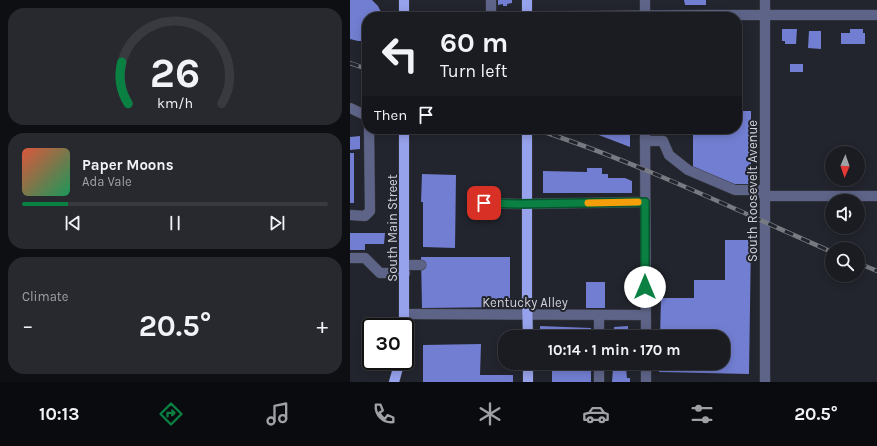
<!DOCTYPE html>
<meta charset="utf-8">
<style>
body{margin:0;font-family:Karla,sans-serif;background:#27292f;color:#f1f3f6;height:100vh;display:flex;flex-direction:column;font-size:15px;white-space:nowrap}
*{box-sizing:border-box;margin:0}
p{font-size:13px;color:#9fa1a5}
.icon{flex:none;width:22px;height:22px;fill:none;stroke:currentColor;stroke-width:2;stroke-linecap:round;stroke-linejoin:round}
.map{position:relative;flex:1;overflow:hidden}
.details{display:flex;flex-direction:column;gap:8px;padding:8px;background:#0e0f13;width:350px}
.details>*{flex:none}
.hud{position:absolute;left:12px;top:12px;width:380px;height:122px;border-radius:16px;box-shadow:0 2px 10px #0003,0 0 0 1px #383a40;background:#1a1c22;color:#f1f3f6;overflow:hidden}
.needle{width:26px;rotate:182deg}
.fabs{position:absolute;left:475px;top:146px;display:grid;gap:8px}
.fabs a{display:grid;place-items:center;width:40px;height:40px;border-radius:50%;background:#1a1c22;box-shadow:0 2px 10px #0003,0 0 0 1px #383a40;font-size:20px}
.speed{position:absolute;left:12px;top:318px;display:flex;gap:8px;font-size:20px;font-weight:700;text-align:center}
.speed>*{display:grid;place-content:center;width:52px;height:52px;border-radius:50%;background:#1a1c22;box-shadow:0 2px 10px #0003,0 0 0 1px #383a40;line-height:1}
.speed .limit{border:2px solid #111;border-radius:6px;background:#fff;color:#111}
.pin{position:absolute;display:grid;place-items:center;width:34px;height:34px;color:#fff;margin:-17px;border-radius:8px;box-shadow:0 2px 6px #0006}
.me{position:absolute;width:44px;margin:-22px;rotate:0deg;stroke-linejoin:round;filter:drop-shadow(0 0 3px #0008)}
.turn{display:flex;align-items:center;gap:14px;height:84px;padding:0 12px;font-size:18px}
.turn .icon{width:52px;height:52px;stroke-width:2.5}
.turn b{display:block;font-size:28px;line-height:34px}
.then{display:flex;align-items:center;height:38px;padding:0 12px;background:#0003;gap:8px;font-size:15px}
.big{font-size:30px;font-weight:700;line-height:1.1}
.details .tile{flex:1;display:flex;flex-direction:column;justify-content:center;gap:6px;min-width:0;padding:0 14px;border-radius:16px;background:#27292f}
.details .dial{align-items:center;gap:0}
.dial svg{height:104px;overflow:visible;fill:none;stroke:#383a40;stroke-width:7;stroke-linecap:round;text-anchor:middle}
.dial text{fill:#f1f3f6;stroke:none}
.song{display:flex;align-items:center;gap:12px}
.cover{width:48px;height:48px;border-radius:6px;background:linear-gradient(135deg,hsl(10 70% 55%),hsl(150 70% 35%))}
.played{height:4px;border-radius:2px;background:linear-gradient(90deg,#0b8043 15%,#383a40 15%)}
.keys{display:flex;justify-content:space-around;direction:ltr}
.heat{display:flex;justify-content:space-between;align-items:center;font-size:22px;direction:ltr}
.trip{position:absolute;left:148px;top:330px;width:232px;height:40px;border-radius:16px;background:#1a1c22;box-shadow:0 2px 10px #0003,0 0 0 1px #383a40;font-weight:700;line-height:40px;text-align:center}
.dock{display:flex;height:64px;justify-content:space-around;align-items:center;background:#0a0b0e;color:#9fa1a5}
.dock .icon{width:28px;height:28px}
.dock .active{color:#0b8043}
.dock b{font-size:18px;color:#f1f3f6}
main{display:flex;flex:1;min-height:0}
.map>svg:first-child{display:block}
</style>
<main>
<section class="details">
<div class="tile dial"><svg viewBox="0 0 100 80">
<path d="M14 69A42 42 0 1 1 86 69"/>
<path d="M14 69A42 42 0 0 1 9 37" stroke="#0b8043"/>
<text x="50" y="56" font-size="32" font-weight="700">26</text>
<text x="50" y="72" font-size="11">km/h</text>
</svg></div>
<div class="tile">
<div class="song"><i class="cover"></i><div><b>Paper Moons</b><p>Ada Vale</p></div></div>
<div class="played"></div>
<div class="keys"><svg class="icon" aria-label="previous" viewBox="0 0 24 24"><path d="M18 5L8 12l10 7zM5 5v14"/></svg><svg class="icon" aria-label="pause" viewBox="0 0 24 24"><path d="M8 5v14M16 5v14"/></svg><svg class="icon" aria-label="next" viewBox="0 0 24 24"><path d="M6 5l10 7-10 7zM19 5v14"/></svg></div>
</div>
<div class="tile"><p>Climate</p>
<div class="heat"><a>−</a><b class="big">20.5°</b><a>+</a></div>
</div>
</section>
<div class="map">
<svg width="527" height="382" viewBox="0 0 527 382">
<rect width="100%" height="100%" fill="#23252e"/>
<g fill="#727ed1">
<polygon points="0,0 22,0 28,6 31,12 32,17 17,17 17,40 16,41 8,41 0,39"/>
<polygon points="148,0 162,0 162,3 157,4 157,6 153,6 153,4 148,5"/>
<polygon points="334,0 356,0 356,5 335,5"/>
<polygon points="432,29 447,29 446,44 435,44 435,41 432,41"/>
<polygon points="500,29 513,29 513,33 515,33 515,44 491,44 491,33 500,33"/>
<polygon points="459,31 471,31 471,49 458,48"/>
<rect x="440" y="64" width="13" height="8"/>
<polygon points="387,111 401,111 401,184 376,184 343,170 343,129 387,129"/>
<polygon points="233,129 280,129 280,147"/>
<polygon points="10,136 10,149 0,150 0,137"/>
<rect x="0" y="153" width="4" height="50"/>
<polygon points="237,168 252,168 252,174 258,174 258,178 275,178 282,181 282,193 193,193 193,171 237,172"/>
<polygon points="72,174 106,175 105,248 73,247 73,202 71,202"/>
<polygon points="0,233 35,233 34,244 15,244 15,250 0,250"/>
<polygon points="375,240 401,240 399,374 309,372 309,363 373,363 373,337 310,337 311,298 344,298 344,280 375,280"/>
<polygon points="71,257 160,257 160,307 72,308"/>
<rect x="236" y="282" width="19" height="26"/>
<polygon points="190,326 241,328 241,337 190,337"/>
<polygon points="278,326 278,337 264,337 264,327"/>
<polygon points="131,344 130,375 163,375 163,382 73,382 73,345"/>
<polygon points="192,363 241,363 241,382 202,382 202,365 192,365"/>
<polygon points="263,368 276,368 277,378 280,378 280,382 262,382"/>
</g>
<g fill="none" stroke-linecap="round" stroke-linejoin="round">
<defs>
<g id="minor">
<polyline points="141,0 141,17"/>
<polyline points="295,0 295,17"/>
<polyline points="415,0 415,382"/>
<polyline points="136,17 360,15 527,15"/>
<polyline points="0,108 17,116"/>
<polyline points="295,129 296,337"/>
<polyline points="295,141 313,141 319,155 338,170 385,190 414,190"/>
<polyline points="414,196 527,196"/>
<polyline points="134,203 169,204 295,202"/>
<polyline points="0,215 15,216 20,211 19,129"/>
<polyline points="0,258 15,258 30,273 55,273"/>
<polyline points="55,265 71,265"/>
<polyline points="55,314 295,315"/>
<polyline points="249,315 249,337"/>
<polyline points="249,363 249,382"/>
<polyline points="296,363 296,382"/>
</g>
<g id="major">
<polyline points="54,0 54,17"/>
<polyline points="177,300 178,337"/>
<polyline points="54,327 54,129"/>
<polyline points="178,363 178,382"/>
<polyline points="44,382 50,361"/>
</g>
</defs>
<use href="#minor" stroke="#3f4149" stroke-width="11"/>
<use href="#major" stroke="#3f4149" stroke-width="11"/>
<use href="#minor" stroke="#5e6488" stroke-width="10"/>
<use href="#major" stroke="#96a2eb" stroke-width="10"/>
<defs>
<g id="rail">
<polyline points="0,63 17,69"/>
<path d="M185 129C287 162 384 209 482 252"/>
<polyline points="508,263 527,271"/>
</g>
</defs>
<use href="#rail" stroke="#787a81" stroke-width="4.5"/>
<use href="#rail" stroke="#23252e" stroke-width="3" stroke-dasharray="9" stroke-linecap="butt"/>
<defs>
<g id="major-bridge">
<polyline points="177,0 177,17"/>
<polyline points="177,129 177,300"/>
</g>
</defs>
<use href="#major-bridge" stroke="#3f4149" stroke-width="11" stroke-linecap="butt"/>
<use href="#major-bridge" stroke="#96a2eb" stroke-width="10"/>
</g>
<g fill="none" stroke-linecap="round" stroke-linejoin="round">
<defs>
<polyline id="route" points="134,203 169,204 295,202 295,287"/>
</defs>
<use href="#route" stroke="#07532c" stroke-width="10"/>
<use href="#route" stroke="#0b8043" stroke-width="7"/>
<polyline stroke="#f59e0b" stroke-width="7" points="238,203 288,202"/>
</g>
<g text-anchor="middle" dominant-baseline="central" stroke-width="4" stroke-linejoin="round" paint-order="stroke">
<g font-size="13" fill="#d0d1d7" stroke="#23252e">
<text transform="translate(402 191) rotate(-90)">South Roosevelt Avenue</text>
<text transform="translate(42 228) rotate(-90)">South Main Street</text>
<text x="175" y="302">Kentucky Alley</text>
</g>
</g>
</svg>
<div class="fabs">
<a><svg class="needle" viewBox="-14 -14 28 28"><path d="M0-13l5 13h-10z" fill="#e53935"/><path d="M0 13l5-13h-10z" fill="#9fa1a5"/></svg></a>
<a><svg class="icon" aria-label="sound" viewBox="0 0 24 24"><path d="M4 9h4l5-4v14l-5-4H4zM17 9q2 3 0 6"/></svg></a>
<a><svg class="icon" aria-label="search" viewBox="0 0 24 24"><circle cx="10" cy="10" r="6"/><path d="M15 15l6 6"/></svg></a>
</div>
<div class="speed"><div class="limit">30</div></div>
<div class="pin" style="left:134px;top:203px;background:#d93025"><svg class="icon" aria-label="arrive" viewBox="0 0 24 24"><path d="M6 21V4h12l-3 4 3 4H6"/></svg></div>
<svg class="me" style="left:295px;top:287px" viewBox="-20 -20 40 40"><circle r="19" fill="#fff"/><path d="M0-13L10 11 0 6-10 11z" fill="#0b8043"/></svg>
<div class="trip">10:14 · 1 min · 170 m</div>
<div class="hud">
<div class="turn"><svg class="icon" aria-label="left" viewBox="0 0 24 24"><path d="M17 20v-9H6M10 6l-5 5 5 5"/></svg><div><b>60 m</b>Turn left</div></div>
<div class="then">Then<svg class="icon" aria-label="arrive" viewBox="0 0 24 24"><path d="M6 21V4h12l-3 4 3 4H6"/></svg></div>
</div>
</div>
</main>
<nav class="dock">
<b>10:13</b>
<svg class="icon active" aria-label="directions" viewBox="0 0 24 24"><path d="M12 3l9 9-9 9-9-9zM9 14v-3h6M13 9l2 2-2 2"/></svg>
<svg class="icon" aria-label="music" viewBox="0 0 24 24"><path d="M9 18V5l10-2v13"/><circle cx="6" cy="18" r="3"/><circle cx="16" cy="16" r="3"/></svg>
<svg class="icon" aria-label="phone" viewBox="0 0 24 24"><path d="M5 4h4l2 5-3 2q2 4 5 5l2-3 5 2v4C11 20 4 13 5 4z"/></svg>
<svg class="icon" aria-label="climate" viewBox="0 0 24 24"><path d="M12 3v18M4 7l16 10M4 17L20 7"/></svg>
<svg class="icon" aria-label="car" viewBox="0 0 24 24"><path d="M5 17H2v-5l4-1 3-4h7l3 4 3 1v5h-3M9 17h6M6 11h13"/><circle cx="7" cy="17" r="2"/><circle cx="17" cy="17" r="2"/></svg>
<svg class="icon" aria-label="filters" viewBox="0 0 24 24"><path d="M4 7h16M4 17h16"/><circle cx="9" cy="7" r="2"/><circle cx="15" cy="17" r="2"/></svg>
<b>20.5°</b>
</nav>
